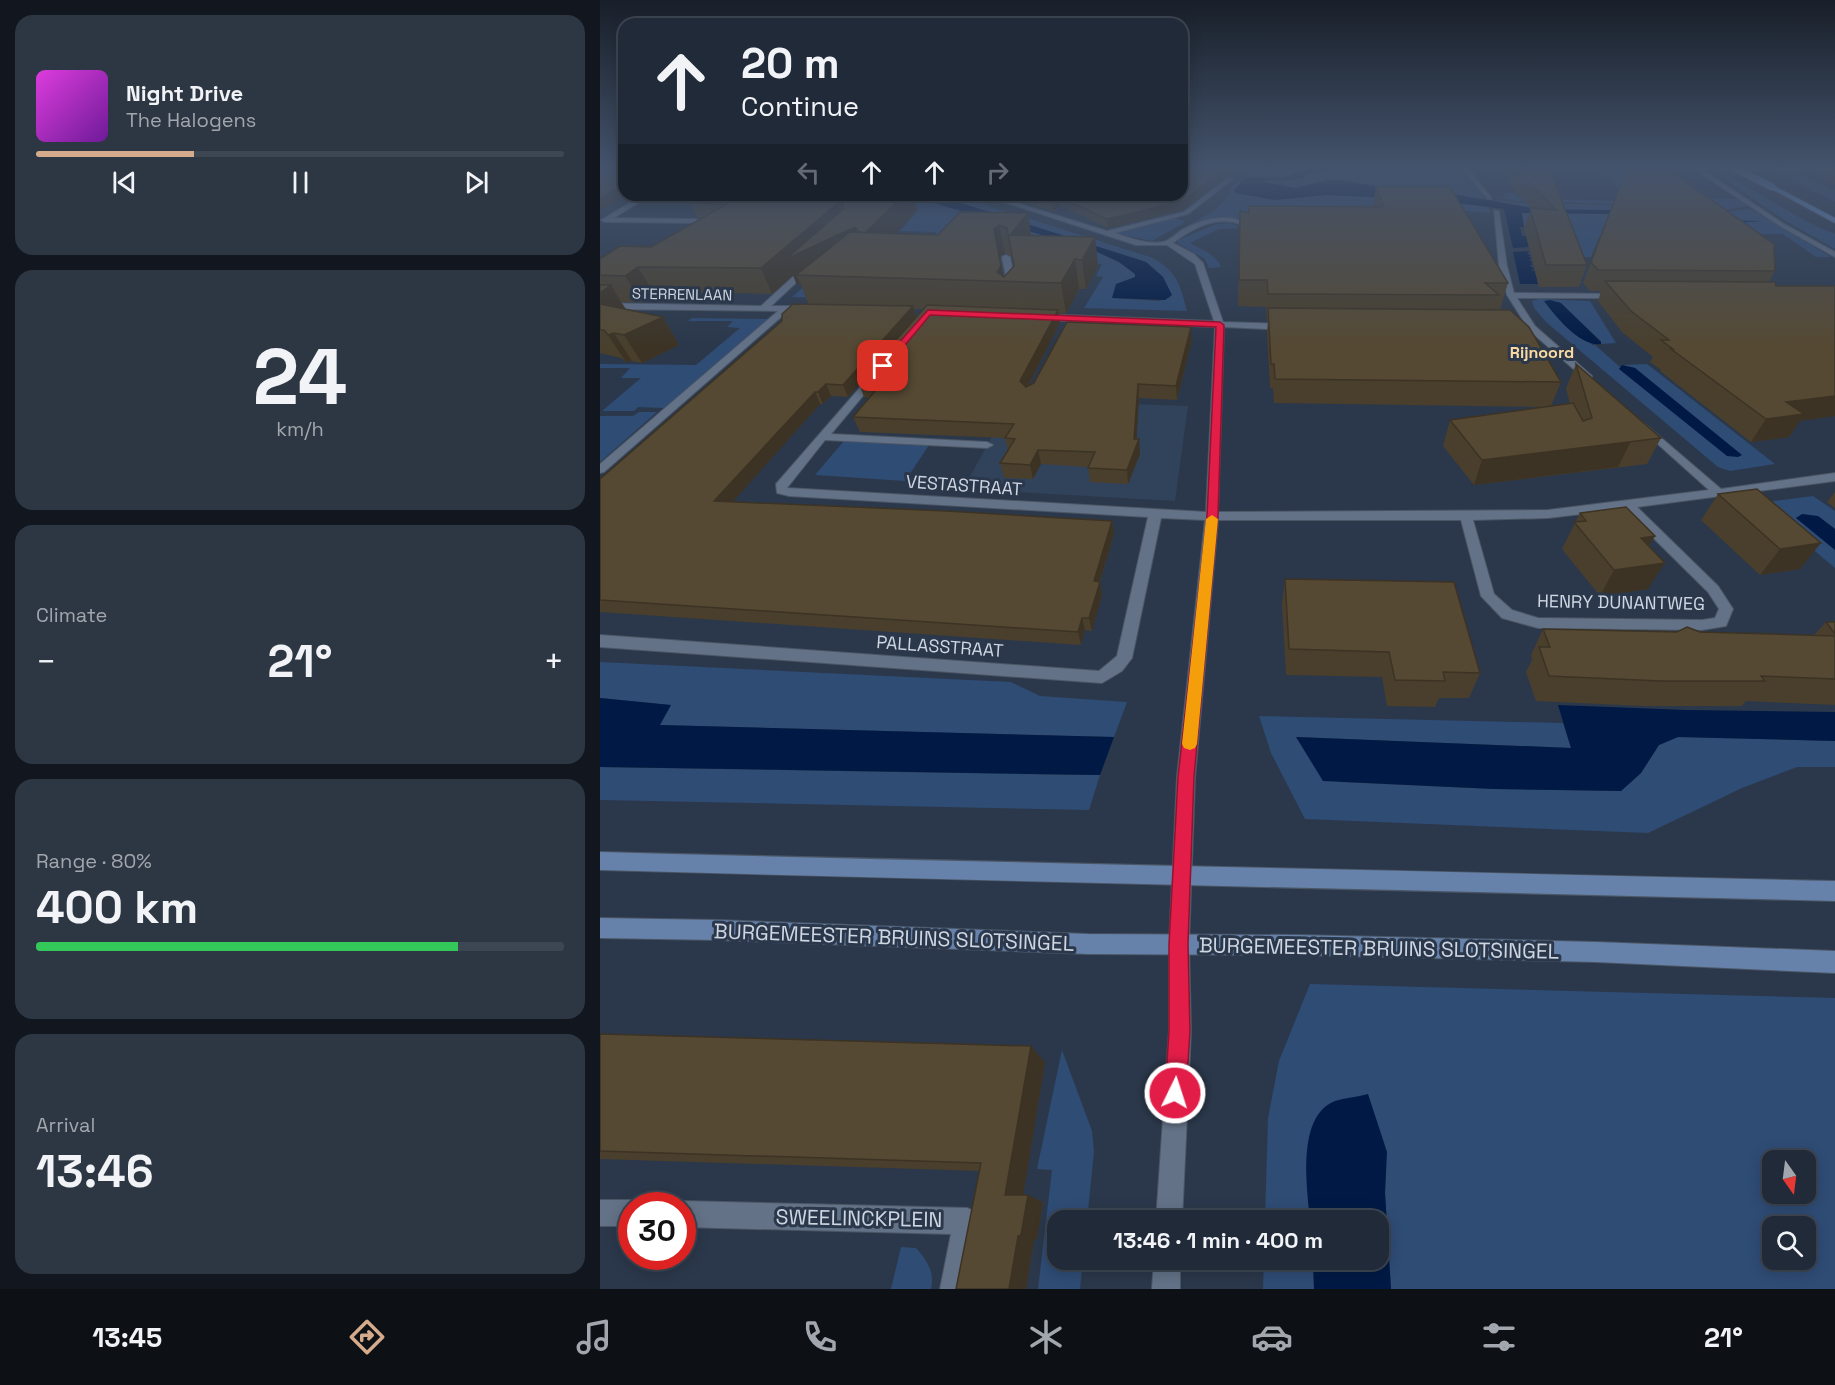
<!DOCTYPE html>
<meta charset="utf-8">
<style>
body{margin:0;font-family:"Space Grotesk",sans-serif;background:#2d3643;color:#f1f3f6;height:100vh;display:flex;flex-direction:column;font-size:22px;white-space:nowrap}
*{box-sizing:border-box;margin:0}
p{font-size:20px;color:#a2a7ae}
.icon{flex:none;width:33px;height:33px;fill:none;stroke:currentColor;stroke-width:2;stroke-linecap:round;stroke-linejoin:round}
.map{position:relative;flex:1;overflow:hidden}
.side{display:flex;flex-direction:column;gap:15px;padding:15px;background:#12171f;width:600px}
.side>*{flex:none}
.top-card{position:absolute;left:18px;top:18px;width:570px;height:183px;border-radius:18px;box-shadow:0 3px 15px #0003,0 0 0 2px #3d4653;background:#202a38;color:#f1f3f6;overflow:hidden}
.needle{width:39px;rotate:166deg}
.buttons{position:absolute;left:1162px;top:1150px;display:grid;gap:12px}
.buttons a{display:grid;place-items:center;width:54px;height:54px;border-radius:12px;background:#202a38;box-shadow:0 3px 15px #0003,0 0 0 2px #3d4653;font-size:30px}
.speed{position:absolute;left:18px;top:1192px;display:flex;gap:12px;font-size:30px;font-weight:700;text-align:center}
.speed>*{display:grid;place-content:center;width:78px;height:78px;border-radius:50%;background:#202a38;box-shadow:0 3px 15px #0003,0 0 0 2px #3d4653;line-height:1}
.speed .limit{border:9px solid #d22;background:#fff;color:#111}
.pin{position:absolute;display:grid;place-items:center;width:51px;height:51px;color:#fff;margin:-26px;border-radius:12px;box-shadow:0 3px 9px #0006}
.me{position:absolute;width:66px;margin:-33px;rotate:4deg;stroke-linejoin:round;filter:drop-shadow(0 0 4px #0008)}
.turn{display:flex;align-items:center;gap:21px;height:126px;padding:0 24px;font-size:27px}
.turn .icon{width:78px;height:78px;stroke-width:2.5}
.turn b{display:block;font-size:42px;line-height:51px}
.lanes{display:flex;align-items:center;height:57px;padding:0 24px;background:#0003;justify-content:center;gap:30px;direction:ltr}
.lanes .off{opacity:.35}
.big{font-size:45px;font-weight:700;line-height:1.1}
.side .card{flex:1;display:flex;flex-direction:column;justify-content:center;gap:9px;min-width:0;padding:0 21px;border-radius:18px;background:#2d3643}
.side .dial{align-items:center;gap:0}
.dial b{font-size:78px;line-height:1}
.song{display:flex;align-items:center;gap:18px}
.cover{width:72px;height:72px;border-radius:9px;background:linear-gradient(135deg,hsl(300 70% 55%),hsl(280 70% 35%))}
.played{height:6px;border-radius:3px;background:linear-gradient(90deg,#d6ab8b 30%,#3d4653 30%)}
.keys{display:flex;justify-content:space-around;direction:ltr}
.heat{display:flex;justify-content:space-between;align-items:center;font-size:33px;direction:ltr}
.charge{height:9px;border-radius:4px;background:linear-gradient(90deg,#34c759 80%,#3d4653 0)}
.trip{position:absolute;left:447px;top:1210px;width:342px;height:60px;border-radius:18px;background:#202a38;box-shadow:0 3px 15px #0003,0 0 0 2px #3d4653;font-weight:700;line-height:60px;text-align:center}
.tabs{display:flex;height:96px;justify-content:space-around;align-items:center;background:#0d1116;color:#a2a7ae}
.tabs .icon{width:42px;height:42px}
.tabs .active{color:#d6ab8b}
.tabs b{font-size:27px;color:#f1f3f6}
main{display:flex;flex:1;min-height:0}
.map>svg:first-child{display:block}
</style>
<main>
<section class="side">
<div class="card">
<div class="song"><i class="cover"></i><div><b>Night Drive</b><p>The Halogens</p></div></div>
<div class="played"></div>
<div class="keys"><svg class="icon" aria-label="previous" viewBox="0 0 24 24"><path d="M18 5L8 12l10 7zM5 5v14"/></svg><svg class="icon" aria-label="pause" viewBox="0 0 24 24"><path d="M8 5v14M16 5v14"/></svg><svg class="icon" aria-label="next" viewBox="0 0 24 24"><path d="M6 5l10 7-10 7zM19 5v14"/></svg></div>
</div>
<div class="card dial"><b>24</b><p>km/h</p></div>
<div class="card"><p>Climate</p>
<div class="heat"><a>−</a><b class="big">21°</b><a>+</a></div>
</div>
<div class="card"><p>Range · 80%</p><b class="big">400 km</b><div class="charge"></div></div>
<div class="card"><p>Arrival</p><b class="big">13:46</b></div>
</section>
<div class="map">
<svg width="1235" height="1289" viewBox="0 0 1235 1289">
<rect width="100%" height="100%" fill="#2b384b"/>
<polygon fill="#31425b" points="410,404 533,404 588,406 575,501 363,489"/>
<g fill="#2f4c75" fill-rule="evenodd">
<path d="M659 168 857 169C873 174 884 197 890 211L889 213 833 208 645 219C617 216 597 224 571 235L615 210 626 199 632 186Z"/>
<polygon points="1000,170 1037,171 1069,197 1137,199 1148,206 1111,212 1019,204 917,201 896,197 906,197 903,193 915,193 919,198 1031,201"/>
<path d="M1114 172H1121C1159 192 1195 218 1235 234V249L1186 221Z"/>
<polygon points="1177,173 1199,174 1235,191 1235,202"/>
<path d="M336 195H354L550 257C577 270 580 284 587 311L484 308 503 277 496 276 502 264 434 260 415 280 411 256H423L370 234 396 266 403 256 410 295 283 300 192 297 227 266 316 257 337 232 300 231 318 210H276L305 199 324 200 493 250 519 262 535 274V278L516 284 513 298 558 301 570 298 563 277 546 262Z"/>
<path d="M899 200C935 206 973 203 1009 205 1026 206 1043 212 1059 214 1093 218 1119 211 1151 209L1231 257H1216L1183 234H1128L1129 236 1119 237 1146 259 1083 247 1081 249 1033 242V239L999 237 991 257H969L961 230 924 227 921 213 1020 214 1071 228 1162 221 1062 220 1016 210H942L901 204Z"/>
<polygon points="573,217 585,222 552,241 514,233"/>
<path d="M630 223 637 226V228L619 229 590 243C600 249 617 255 621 267L609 268 605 259 578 243V240L617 224Z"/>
<polygon points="939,299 990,301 1016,343 1001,344 1001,341 957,300 992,345 995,345 1020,367 1141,455 1035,368 1022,365 1047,364 1175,464 1130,471 1118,467 946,322 934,308 932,301"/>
<polygon points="92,318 168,319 65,408 38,407 34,411 2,411 41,378 21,378 30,368 0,368 0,364 96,365 140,328 127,327 133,321 88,321"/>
<polygon points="39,412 57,412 0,462 0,416 33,416"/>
<polygon points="244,441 329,445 305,481 215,475"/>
<polygon points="1213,496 1235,511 1235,529 1218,516 1196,518 1235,550 1235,568 1158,503"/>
<polygon points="0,662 411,682 440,696 527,702 514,737 59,725 70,705 0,698"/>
<polygon points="659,716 963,723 971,748 697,737 740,782 894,789 1021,791 1041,773 1059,745 1078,737 1235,741 1235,767 1197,767 1142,788 1048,833 705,819 671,753"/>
<polygon points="0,767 474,775 500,775 489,810 0,800"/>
<path d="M710 984 1235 998V1289H791L785 1193 786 1158 706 1166 710 1221H665L668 1118 679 1061ZM1173 1161H1206V1194H1173ZM1173 1227H1206V1260H1173Z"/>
<polygon points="462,1050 492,1131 494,1151 487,1221 458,1221 458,1260 483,1260 480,1289 438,1289 452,1170 437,1169"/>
<path d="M301 1247 316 1248C327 1260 335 1273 331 1289H291Z"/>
<polygon points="664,1260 713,1260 714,1289 663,1289"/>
</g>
<g fill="#001a45">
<polygon points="738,168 729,172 707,173 702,179 660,181 695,188 728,180 741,180 808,192 852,194 939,209 1009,210 1079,220 1162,221 1071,228 1013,214 922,213 924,227 920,227 922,236 926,236 929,247 913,248 904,209 832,200 727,195 675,200 635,193 634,190 646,177 681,178 708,169"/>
<polygon points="217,195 336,195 546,262 563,277 572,295 565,300 512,298 516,284 535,277 535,274 519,262 493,250 324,200"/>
<polygon points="930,251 927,253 931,256 928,256 932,258 929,260 933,262 930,263 933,264 930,266 935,269 931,270 935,271 938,284 920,284 913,252"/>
<path d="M950 300 961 303 1001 342V344C980 347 956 317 944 301Z"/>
<polygon points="1022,365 1035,368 1142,455 1138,457 1127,456 1019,369"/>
<polygon points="1202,514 1218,516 1235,529 1235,550 1196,518"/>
<polygon points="0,698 71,705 60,725 514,737 500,775 0,767"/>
<polygon points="958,705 1086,710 1235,712 1235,741 1078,737 1059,745 1041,773 1021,791 894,789 723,781 696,737 971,748"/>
<path d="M768 1094 787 1152 785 1193 791 1289H714L713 1260H778V1221H710C707 1188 696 1116 735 1101 745 1098 757 1097 768 1094Z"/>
</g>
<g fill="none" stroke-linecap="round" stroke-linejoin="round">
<defs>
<g id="street">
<polygon points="862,168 868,168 892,199 888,199"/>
<polygon points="1056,168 1235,168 1235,171 1103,170 1184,224 1235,252 1235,257 1180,226 1095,170"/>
<path d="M628 178 633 179 588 214 515 233C530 238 550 246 566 241 571 239 577 233 582 230 602 219 624 213 645 222L647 235 640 233V224C617 215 591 229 573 243L594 254 603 263 623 322 687 324 691 327 687 330 624 327 618 512 948 510 1109 490 1041 429V425L1045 424 1121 489 1235 473V481L1037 507 1118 586 1133 609 1126 626 1102 630 938 628 902 618 881 596 861 520H618L595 777 589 944 591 1031 582 1221H556L569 1031V944L577 777 605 520 561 518 532 658 522 671 502 683 0 647V635L499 671 517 656 548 517 189 496 177 493 176 484 271 375 274 374 279 377 277 379 231 434 387 442 393 445 387 448 225 440 187 488 606 512 615 327 441 320 437 317 441 314 614 321 595 264 567 245H536L382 195H392L507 231 584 212ZM1024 509 1108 592 1119 609 1115 618 1102 620 938 618 912 610 894 594 873 520 948 518Z"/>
<polygon points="43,195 51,195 14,218 101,219 104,221 101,223 4,222 1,220"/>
<polygon points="894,210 899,211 907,266 914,293 1019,294 1023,296 1019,298 917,298 935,326 992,376 992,380 986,380 930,331 909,331 905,328 909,325 926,325 907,295 899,266"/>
<polygon points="406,255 410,257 417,291 413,293 409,291 402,257"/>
<polygon points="206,265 213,267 171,306 207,306 211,309 210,311 188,311 4,472 0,473 0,464 178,311 0,309 0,303 161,306"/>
<polygon points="0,1200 32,1200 42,1206 32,1206 32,1226 0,1226"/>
<polygon points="82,1201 367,1208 376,1212 380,1221 368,1289 340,1289 351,1234 82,1227 82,1206 72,1206"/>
<polygon points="554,1260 580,1260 580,1289 552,1289"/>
</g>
<g id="secondary">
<path d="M0 852C412 863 823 871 1235 881V901C823 890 412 882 0 870Z"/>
<polygon points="0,918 117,920 488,934 697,935 996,942 1235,951 1235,973 996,962 697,955 488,954 117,940 0,938"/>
</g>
<polygon id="primary" points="1170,186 1174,186 1235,218 1235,223 1170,188"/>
</defs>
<use href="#street" stroke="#4b5665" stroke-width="2"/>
<use href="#secondary" stroke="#4b5665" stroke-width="2"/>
<use href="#primary" stroke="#4b5665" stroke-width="2"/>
<use href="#street" fill="#637287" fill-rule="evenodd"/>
<use href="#secondary" fill="#6682aa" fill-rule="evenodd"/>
<use href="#primary" fill="#6892cd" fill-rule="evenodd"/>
<defs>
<polyline id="primary-bridge" points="1134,168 1172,187"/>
</defs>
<use href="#primary-bridge" stroke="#4b5665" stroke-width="8" stroke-linecap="butt"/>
<use href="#primary-bridge" stroke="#6892cd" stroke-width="7"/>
</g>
<g fill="#493f2c" fill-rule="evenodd">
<polygon points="582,168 645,168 633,176 621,172 621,180 583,210 508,228 459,205 454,212 430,205 429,197 412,199 397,195 582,195"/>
<polygon points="912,168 949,168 987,265 979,287 939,287 924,228 931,208 908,183"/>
<polygon points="1027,168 1175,271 1169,282 1200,421 1189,437 1151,442 1060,371 1061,370 1050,362 1053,357 1022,332 998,301 1001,291 990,291 983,283"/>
<polygon points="1219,168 1235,168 1235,184 1216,173"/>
<polygon points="776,187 908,283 900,310 961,382 951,406 970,404 966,388 976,364 1061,438 1047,464 874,485 843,446 850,420 949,407 674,403 673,388 670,388 667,331 668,321 667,321 666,307 638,306 640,211 649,213 773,207"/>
<path d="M313 195 317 211 295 234 338 235 360 212 432 236 495 237 498 266 486 289H479L466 314 459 313 460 323 428 386 592 340 577 400 539 398 536 439H539L540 454 528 484 490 482 488 467 441 464 433 479 404 478 400 463 408 450 405 438 260 432 253 417 270 398 264 397 259 384 248 397 231 396 223 404H220L132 502 512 521 514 534 500 582 502 595 492 631 485 630 481 645 0 612V479L209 305 200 283 197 285 193 275 172 294 53 292 41 302H21L26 309 63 317 79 345 42 363 32 361 26 362 21 358 0 353V259L51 247 98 220 90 203ZM405 253 412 257 414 266 404 277 400 257ZM314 309H324L316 317Z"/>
<polygon points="1157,489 1200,569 1160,575 1101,520 1118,494"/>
<polygon points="1235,492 1235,508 1227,502"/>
<polygon points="980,513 1055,536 1049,546 1048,589 1000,596 962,549"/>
<polygon points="685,579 880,673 869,698 839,698 835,707 787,706 782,677 686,675 682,605"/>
<polygon points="1226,622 1235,622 1235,705 1146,701 1142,706 1043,706 936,701 926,672 932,660 931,655 943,629 1214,635"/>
<polygon points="0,1034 445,1062 423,1195 443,1202 437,1239 434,1240 426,1289 356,1289 380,1171 0,1159"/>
</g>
<g fill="#3c3324">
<polygon points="633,168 645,168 633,176"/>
<polygon points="621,171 621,180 583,210 508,228 507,219"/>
<polygon points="24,185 24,195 28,195 0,210 0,198"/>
<polygon points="304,195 313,195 317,211 269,261 261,236"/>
<polygon points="411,195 444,195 429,196 429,197 412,199"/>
<polygon points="457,196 459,205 454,212 452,203"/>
<polygon points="238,203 246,226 255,227 263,251 196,275 200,283 197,285 193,275 172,294 161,268"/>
<polygon points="428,213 432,241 410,235"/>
<polygon points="399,225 405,253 400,257 405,281 397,272 394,229"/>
<polygon points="495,237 498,266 486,289 482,260"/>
<polygon points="475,259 479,289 466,314 461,283"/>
<polygon points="38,267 53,292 41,302 25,276"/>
<polygon points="11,285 27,312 0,319 0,293"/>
<polygon points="313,306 316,317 248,397 243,385"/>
<polygon points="458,310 460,323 423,395 420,381"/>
<polygon points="63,317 79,345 42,363 24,335"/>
<polygon points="591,327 592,340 577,400 576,386"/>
<polygon points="14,333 32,361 26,362 8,335"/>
<polygon points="226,384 231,396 223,404 218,392"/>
<polygon points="538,384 539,398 536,447 539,439 540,454 528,484 527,470 534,439"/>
<polygon points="215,392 220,404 122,514 114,501"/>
<polygon points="1235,396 1235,416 1200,421 1189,437 1151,442 1166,419 1186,402"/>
<polygon points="1031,441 1018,467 874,485 882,460"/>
<polygon points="438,450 441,464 433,479 430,465"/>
<polygon points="512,521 514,534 496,594 494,581"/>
<polygon points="1055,536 1039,562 1041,538"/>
<polygon points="1221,543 1200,569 1160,575 1180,549"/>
<polygon points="1065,563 1048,589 1000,596 1014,570"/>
<polygon points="500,582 502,595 492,631 489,618"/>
<polygon points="482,618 485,630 481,645 478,632"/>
<polygon points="431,1046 445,1062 422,1202 405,1195"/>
<polygon points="428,1195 443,1202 437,1239 434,1240 426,1289 409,1289 418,1236"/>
</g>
<g fill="#554933" stroke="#3c3324" stroke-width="1.5" fill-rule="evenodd">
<polygon points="0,168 24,168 24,185 0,198"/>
<polygon points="582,168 598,168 621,171 583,201 507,219 457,196 452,203 429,196 432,195 582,195"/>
<polygon points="915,168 949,168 987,265 946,265 930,208 956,210"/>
<polygon points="1027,168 1066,168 1174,244 1175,271 998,270 991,262"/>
<polygon points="1227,168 1235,168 1235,172"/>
<polygon points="776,187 850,187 908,283 885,283 899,295 668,294 667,280 639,280 640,211 649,213 649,206 784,207"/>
<polygon points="103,195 304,195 265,233 259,232 255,227 186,259 243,209 242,204 238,203 161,268 38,267 25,276 0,275 0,259 20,246 51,247 127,204 90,203"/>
<path d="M360 212 428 213 410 235 495 237 482 260 475 259 461 283 196 275 250 232 338 235ZM399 225 407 228 414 266 404 277 397 272 401 266 394 229Z"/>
<polygon points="1005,281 1175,282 1176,286 1235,286 1235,396 1186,402 1204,414 1166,419 1071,349 1073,349 1061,340 1069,340 1031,311"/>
<polygon points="0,285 11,285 0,293"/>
<polygon points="0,304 63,317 24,335 14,333 8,335 4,330 0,330"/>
<polygon points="193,304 313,306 243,385 226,384 218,392 215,392 114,501 346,511 512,521 494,581 500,582 489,618 482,618 478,632 0,600 0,479 182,321 182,314"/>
<polygon points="327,305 458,310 420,381 426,387 434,383 467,322 591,327 576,386 538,384 534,439 539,439 527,470 488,468 495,452 438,450 430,465 400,463 415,439 405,438 414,424 253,417 281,384 258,383"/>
<polygon points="668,308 910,310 929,327 961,382 675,379 674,364 671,364"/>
<polygon points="976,364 1061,438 882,460 850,420 973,403 983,421 992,418"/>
<polygon points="1157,489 1221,543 1180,549 1118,494"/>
<polygon points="1026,507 1055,536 1041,538 1065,563 1014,570 974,522 986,521 980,513"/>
<polygon points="685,579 854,582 880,673 843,672 845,681 795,680 789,652 689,649"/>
<polygon points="1226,622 1235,622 1235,634"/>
<polygon points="1087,627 1100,632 1235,636 1235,679 1161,676 1165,681 1061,681 949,676 939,647 950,647 943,629 1077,632"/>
<polygon points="0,1034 431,1046 405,1195 428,1195 421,1235 418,1236 409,1289 356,1289 381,1163 0,1151"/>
</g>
<linearGradient id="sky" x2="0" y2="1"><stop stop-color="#181f29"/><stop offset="0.48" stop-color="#44536c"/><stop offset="1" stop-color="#44536c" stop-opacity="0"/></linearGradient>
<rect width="1235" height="348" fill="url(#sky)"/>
<polygon fill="#e11d48" stroke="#92132f" stroke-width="1.5" points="328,310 620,322 624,325 618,516 594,777 588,944 590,1031 586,1093 583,1101 575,1104 568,1101 565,1093 569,1031 569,944 578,777 607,516 616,327 330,315 286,368 280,368 280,364"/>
<polygon fill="#f59e0b" points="612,515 618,519 597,744 595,748 590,750 584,748 582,744 606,519"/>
<g text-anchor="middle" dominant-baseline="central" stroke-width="6" stroke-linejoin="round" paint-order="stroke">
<g font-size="15" fill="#ced6e2" stroke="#2b384b">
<text transform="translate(82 294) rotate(1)">STERRENLAAN</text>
</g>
<g font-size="16" font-weight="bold" fill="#f9d8a1" stroke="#2b384b">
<text x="942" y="352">Rijnoord</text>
</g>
<g font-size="18" fill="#ced6e2" stroke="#2b384b">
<text transform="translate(364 485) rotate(4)">VESTASTRAAT</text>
<text transform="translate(1021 602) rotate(1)">HENRY DUNANTWEG</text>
<text transform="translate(340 646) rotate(4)">PALLASSTRAAT</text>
</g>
<g font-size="21" fill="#ced6e2" stroke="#2b384b">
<text transform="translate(294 937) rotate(2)">BURGEMEESTER BRUINS SLOTSINGEL</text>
<text transform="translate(779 948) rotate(1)">BURGEMEESTER BRUINS SLOTSINGEL</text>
<text transform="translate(259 1218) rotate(1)">SWEELINCKPLEIN</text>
</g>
</g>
</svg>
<div class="buttons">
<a><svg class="needle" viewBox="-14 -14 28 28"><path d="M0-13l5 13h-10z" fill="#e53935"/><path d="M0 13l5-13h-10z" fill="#a2a7ae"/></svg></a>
<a><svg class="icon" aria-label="search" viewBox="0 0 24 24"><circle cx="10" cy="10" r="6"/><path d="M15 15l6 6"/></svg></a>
</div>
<div class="speed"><div class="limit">30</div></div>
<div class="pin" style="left:283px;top:366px;background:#d93025"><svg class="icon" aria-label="arrive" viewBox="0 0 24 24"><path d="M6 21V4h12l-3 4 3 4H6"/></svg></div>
<svg class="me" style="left:575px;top:1093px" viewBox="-20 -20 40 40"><circle r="17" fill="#e11d48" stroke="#fff" stroke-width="3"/><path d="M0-11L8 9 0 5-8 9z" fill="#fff"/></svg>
<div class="trip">13:46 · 1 min · 400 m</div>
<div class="top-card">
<div class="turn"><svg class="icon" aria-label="ahead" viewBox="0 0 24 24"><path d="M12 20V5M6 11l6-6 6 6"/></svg><div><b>20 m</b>Continue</div></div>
<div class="lanes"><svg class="icon off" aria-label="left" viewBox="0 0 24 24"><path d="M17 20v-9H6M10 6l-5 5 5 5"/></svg><svg class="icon" aria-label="ahead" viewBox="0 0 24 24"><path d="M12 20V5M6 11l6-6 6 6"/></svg><svg class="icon" aria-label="ahead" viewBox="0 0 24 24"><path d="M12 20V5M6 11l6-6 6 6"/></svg><svg class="icon off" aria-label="right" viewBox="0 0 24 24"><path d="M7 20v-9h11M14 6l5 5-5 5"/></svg></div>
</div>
</div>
</main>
<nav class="tabs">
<b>13:45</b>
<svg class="icon active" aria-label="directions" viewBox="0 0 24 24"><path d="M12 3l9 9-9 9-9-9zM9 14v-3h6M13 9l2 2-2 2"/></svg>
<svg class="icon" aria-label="music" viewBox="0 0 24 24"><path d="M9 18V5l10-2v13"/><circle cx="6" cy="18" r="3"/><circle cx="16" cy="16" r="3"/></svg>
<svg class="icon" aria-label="phone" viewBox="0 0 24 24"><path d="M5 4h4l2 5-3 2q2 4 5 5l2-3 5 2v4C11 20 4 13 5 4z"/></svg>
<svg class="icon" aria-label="climate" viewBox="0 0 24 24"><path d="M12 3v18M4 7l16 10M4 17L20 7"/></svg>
<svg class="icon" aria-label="car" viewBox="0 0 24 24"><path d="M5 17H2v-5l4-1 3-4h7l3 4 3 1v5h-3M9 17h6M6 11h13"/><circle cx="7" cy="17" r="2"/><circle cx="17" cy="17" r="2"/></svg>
<svg class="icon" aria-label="filters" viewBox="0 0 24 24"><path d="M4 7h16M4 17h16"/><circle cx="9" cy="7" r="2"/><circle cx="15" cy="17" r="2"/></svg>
<b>21°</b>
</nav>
